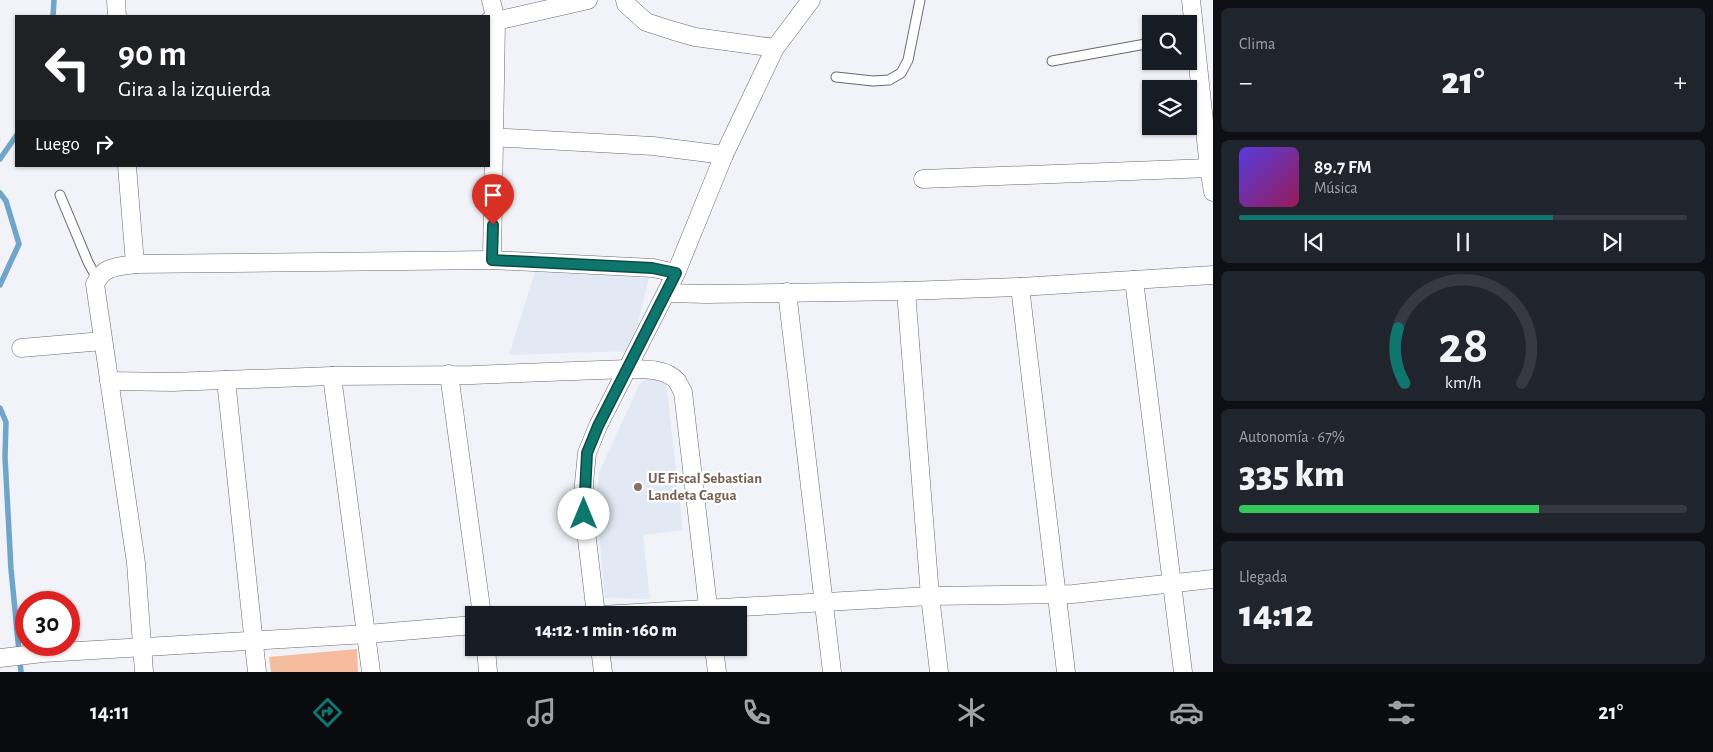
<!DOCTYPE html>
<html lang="es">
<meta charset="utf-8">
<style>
body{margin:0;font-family:"Alegreya Sans",sans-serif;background:#20242c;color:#f1f3f6;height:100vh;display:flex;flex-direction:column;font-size:19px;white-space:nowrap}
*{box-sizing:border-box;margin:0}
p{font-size:16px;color:#9ea1a6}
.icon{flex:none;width:28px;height:28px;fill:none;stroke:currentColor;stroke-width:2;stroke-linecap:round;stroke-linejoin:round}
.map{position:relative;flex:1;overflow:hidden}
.details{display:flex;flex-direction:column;gap:8px;padding:8px;background:#0d0f14;width:500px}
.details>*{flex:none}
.top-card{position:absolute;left:15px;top:15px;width:475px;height:152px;border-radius:0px;box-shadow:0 1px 4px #0004;background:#202124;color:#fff;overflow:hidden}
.tools{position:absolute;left:1142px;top:15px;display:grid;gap:10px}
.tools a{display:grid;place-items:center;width:55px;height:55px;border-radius:0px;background:#171b24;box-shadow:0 1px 4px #0004;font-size:25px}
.speed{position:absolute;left:15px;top:591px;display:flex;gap:10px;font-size:25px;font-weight:700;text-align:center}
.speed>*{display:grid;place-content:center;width:65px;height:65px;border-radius:50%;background:#171b24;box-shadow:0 1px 4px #0004;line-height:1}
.speed .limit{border:8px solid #d22;background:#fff;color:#111}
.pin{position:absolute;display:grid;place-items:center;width:42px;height:42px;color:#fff;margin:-51px -21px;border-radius:50% 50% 50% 0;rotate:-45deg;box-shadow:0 0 5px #0007}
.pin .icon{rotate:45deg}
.me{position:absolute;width:55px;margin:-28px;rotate:0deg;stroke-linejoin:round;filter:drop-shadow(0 0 4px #0008)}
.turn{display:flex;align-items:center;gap:18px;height:105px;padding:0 20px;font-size:22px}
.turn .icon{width:65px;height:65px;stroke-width:2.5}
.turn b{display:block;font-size:35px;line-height:42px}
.then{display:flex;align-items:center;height:48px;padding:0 20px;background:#0003;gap:10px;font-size:19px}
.big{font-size:38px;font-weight:800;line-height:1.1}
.details .card{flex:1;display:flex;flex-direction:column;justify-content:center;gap:8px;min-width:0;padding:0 18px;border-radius:8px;background:#20242c}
.details .dial{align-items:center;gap:0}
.dial svg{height:130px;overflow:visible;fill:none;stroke:#363941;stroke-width:7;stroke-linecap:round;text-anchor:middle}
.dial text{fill:#f1f3f6;stroke:none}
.song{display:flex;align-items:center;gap:15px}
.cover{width:60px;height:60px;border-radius:8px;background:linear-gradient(135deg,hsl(250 70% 55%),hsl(330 70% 35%))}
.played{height:5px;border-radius:2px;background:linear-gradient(90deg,#0f766e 70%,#363941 70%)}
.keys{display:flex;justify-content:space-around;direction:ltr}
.heat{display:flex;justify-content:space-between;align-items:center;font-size:28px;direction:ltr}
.charge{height:8px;border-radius:4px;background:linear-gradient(90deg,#34c759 67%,#363941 0)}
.trip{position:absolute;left:465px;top:606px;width:282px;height:50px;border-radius:0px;background:#171b24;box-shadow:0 1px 4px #0004;font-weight:800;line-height:50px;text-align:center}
.dock{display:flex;height:80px;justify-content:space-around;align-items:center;background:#090b0e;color:#9ea1a6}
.dock .icon{width:35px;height:35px}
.dock .current{color:#0f766e}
.dock b{font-size:22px;color:#f1f3f6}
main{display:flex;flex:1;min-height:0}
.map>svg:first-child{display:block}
</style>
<main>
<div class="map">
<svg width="1213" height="672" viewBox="0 0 1213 672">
<rect width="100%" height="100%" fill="#f1f3f8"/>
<g fill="#e2e9f4">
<polygon points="535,272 649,278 631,351 509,355"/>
<polygon points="649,376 666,381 683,530 643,535 650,599 605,598 596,502 599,473 639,385"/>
</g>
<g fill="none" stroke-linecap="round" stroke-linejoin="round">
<g stroke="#70a5c9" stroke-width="5.5">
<polyline points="53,16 54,0"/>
<polyline points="0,159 16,136"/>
<polyline points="0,193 6,201 19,244 0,285"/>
<polyline points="0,408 6,422 5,457 11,569 21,672"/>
</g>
</g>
<polygon fill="#f5bc9e" points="357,649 358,672 271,672 269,657"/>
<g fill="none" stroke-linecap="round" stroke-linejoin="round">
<defs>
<g id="service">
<polyline points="1052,61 1151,43"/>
<polyline points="836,77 873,81 889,80 901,73 908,60 920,0"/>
<polyline points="60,195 88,262 97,279"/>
</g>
<g id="minor">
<polyline points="116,0 117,16"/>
<polyline points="491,0 496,21 492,260"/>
<polyline points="625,0 626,4 646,22 674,31 695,37 775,48"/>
<polyline points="1191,0 1209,168 1213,192"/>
<polyline points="489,21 496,21 588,0"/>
<polyline points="489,137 653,146 724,155"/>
<polyline points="127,166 135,264"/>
<polyline points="923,179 1209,168"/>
<polyline points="1134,280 1183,672"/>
<polyline points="1020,287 1066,672"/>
<polyline points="906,291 930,596 939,672"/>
<polyline points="787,292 832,672"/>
<polyline points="667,293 706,294 906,291 1020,287 1213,275"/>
<polyline points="21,348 103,341"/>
<polyline points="449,374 482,615"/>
<polyline points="332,376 371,672"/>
<polyline points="226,380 257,672"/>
<path d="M109 381 172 382 332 376 472 375 627 369C642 369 666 368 677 381 679 384 681 389 683 392L709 615"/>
<polyline points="596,615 584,514 584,483 587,453 598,426 676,273 724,155 775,48 811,0"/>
<polyline points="602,615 930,596 1073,594 1213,579"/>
<polyline points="486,648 488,672"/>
<polyline points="600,648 603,672"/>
<polyline points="714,648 717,672"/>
<polyline points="0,658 43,653 367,634 474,625"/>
<path d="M144 672 136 563 95 284C104 266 116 267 135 264L492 260 653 268 676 273"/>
</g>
</defs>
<use href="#service" stroke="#67696d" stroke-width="11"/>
<use href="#minor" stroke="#67696d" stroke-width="19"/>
<use href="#service" stroke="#fff" stroke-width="9"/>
<use href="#minor" stroke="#fff" stroke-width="18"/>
</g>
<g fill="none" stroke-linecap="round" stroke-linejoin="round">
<defs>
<polyline id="route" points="493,225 492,260 652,268 676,273 598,426 587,453 584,514"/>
</defs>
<use href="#route" stroke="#0a4d48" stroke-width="12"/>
<use href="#route" stroke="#0f766e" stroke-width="9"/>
</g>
<circle fill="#8d6e63" stroke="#fff" stroke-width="2" cx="638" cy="487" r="5"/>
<g text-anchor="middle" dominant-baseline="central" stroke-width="4.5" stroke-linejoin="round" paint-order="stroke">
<g font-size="15" font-weight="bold" fill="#785e54" stroke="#fff" text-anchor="start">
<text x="648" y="478">UE Fiscal Sebastian<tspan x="648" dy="17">Landeta Cagua</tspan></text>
</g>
</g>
</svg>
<div class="tools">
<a><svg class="icon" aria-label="search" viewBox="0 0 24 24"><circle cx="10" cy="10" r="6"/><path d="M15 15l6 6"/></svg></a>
<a><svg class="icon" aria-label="layers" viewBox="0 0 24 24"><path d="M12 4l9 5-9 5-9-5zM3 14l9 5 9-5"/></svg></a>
</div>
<div class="speed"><div class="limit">30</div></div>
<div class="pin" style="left:493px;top:225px;background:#d93025"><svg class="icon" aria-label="arrive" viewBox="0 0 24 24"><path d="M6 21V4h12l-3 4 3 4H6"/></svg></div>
<svg class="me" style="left:584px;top:514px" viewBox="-20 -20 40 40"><circle r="19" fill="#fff"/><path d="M0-13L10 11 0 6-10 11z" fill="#0f766e"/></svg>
<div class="trip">14:12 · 1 min · 160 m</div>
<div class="top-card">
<div class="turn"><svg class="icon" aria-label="left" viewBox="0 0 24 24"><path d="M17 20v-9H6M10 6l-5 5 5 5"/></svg><div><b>90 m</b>Gira a la izquierda</div></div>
<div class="then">Luego<svg class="icon" aria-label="right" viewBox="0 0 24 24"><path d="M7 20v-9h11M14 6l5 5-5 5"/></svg></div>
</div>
</div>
<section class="details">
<div class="card"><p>Clima</p>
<div class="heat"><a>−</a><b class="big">21°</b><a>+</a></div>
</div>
<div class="card">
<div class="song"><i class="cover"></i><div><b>89.7 FM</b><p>Música</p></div></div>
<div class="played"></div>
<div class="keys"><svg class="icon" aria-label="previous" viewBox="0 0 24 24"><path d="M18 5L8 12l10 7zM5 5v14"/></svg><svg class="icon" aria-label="pause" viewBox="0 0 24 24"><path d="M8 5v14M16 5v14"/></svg><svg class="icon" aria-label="next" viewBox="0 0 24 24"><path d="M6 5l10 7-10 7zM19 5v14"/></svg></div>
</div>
<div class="card dial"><svg viewBox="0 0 100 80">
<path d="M14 69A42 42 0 1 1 86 69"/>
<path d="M14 69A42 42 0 0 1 10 35" stroke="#0f766e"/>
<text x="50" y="56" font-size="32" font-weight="700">28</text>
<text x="50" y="72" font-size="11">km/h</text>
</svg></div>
<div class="card"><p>Autonomía · 67%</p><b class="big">335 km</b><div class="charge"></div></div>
<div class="card"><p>Llegada</p><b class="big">14:12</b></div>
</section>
</main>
<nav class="dock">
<b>14:11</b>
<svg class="icon current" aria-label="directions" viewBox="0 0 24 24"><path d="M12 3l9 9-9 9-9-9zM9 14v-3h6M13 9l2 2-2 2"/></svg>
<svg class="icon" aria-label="music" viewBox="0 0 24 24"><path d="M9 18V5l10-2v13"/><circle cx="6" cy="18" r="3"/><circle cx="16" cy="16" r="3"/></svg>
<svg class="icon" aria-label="phone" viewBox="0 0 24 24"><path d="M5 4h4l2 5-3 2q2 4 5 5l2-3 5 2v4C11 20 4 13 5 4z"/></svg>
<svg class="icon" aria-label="climate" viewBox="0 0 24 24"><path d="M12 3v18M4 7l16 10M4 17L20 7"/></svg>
<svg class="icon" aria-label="car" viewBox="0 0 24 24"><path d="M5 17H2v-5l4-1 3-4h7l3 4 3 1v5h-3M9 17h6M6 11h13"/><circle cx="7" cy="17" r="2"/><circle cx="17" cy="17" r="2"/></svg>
<svg class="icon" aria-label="filters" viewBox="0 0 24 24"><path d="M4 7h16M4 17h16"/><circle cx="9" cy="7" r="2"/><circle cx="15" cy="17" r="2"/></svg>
<b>21°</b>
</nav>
